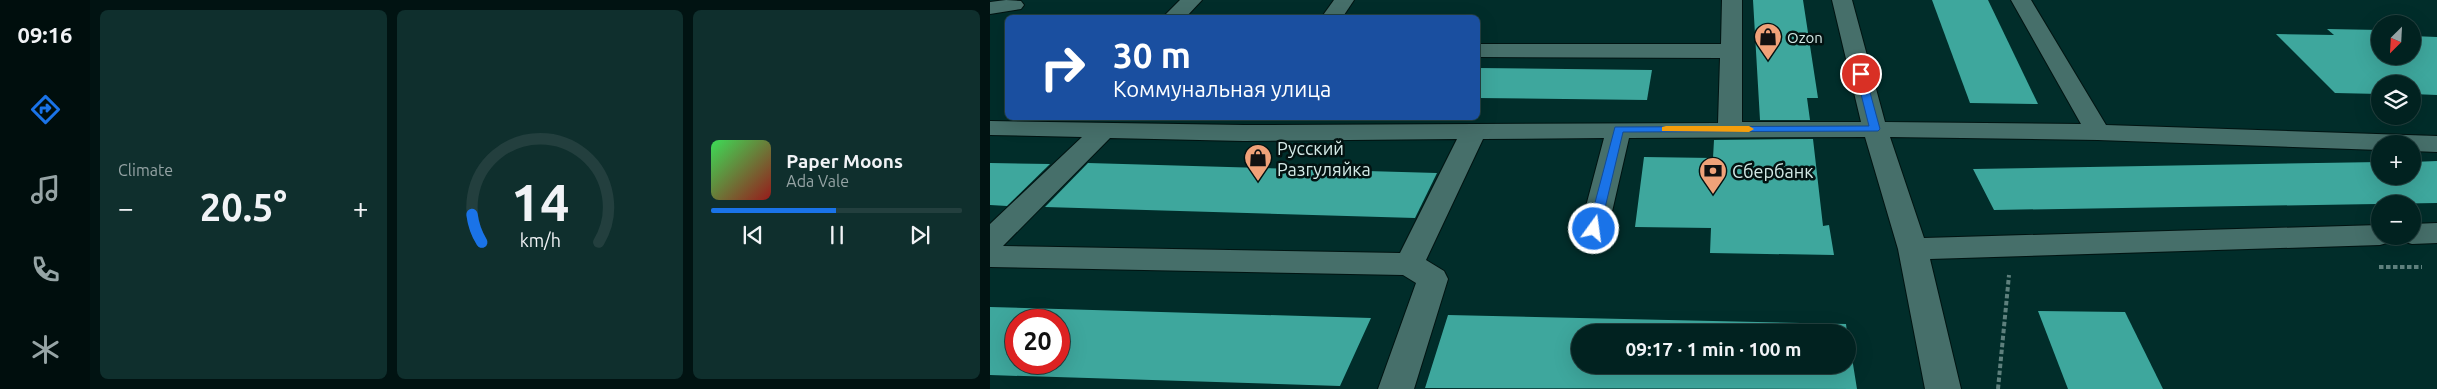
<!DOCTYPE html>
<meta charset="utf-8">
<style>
body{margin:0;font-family:Ubuntu,sans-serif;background:#0f2f2d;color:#f1f3f6;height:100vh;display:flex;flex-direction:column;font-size:19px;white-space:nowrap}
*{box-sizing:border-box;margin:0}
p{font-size:16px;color:#96a4a5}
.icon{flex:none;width:28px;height:28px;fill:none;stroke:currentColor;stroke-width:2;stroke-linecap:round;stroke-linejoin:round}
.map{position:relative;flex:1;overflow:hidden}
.side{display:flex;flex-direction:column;gap:10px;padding:10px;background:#011312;width:900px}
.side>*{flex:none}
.guide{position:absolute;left:15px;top:15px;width:475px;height:105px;border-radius:8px;box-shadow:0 5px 20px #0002,0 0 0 1px #233f3e;background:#1a4fa0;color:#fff;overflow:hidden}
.needle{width:32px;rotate:204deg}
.buttons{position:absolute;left:1381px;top:15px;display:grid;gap:10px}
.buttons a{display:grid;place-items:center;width:50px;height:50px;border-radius:50%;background:#012220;box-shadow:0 5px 20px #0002,0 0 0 1px #233f3e;font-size:25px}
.speed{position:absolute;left:15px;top:309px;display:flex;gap:10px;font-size:25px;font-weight:700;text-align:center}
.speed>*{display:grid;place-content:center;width:65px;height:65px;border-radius:50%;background:#012220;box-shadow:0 5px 20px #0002,0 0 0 1px #233f3e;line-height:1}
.speed .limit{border:8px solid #d22;background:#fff;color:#111}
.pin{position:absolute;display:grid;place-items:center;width:42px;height:42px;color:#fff;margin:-21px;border:2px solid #fff;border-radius:50%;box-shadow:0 1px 5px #0007}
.me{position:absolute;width:55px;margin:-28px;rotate:14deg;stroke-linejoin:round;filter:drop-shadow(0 0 4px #0008)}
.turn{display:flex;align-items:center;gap:18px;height:105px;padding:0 25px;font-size:22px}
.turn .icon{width:65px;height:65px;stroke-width:2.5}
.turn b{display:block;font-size:35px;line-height:42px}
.big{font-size:38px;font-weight:700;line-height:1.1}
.side .tile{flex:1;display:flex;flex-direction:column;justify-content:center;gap:8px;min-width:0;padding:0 18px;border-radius:8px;background:#0f2f2d}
.side .dial{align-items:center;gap:0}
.dial svg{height:130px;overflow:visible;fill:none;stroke:#233f3e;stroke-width:7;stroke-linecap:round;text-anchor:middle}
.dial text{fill:#f1f3f6;stroke:none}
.song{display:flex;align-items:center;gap:15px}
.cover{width:60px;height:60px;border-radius:8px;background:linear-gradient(135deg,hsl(130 70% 55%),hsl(0 70% 35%))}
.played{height:5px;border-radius:2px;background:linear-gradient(90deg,#1a73e8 50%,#233f3e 50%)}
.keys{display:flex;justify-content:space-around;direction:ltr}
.heat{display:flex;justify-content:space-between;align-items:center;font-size:28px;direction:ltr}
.side .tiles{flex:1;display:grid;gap:10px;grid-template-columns:repeat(3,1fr)}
.trip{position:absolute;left:581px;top:324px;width:285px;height:50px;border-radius:25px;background:#012220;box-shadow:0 5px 20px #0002,0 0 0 1px #233f3e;font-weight:700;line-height:50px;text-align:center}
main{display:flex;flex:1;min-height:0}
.menu{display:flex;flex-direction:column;width:90px;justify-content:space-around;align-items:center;background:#000e0d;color:#96a4a5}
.menu .icon{width:35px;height:35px}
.menu .current{color:#1a73e8}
.menu b{font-size:22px;color:#f1f3f6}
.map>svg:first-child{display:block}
</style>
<main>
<nav class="menu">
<b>09:16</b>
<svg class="icon current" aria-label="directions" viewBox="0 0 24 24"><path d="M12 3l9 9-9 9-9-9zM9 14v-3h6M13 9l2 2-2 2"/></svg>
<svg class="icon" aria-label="music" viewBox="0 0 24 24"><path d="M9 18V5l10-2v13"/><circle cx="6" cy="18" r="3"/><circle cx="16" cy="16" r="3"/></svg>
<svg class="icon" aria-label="phone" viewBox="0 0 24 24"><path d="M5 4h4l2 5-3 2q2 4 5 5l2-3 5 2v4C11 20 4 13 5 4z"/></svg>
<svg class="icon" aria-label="climate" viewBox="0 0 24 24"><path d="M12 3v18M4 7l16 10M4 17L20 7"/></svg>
</nav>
<section class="side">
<div class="tiles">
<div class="tile"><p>Climate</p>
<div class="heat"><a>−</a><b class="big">20.5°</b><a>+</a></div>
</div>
<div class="tile dial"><svg viewBox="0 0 100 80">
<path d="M14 69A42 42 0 1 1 86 69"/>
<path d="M14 69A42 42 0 0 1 8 52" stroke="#1a73e8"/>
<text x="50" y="56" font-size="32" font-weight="700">14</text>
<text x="50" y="72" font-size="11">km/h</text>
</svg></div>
<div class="tile">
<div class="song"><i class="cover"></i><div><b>Paper Moons</b><p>Ada Vale</p></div></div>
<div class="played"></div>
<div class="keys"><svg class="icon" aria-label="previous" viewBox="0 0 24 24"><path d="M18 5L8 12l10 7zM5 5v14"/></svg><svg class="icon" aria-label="pause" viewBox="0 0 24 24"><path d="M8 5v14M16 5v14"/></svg><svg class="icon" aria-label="next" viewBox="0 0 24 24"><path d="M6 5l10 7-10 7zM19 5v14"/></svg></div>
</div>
</div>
</section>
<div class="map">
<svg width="1447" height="389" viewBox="0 0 1447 389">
<rect width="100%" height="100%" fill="#012d2a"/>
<g fill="#3ea79d" fill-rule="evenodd">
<polygon points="763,0 813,0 828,98 817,98 820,120 770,120"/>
<polygon points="942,0 998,0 1048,104 980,103"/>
<polygon points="1337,29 1390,30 1390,56 1422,56 1422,36 1447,37 1447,95 1422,94 1422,84 1390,84 1390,94 1345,93 1286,34 1344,35"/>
<polygon points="488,68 662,70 657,100 488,98"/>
<polygon points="823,139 833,226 839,225 844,255 720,253 721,228 645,227 654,157 723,158 724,140"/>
<polygon points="1447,161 1447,203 1004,210 983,169 1390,162 1390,176 1422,176 1422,162"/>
<polygon points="0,163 60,164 17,206 0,205"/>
<polygon points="98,163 447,173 425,218 55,207"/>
<path d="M0 307 381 318 350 386 0 375ZM26 320H69V362H26Z"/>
<polygon points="1048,311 1135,312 1173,389 1078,389"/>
<polygon points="458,315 856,324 857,332 590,332 590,365 858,365 858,333 867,389 435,388"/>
</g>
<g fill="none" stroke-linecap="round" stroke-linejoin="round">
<defs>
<g id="minor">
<polygon points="16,0 31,1 34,5 31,9 0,14 0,2"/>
<polygon points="190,0 212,0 195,18 172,18"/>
<polygon points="344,0 364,0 352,18 331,18"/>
<path d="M732 0H752V122H871L842 0H862L895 122 1091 124 1021 0H1041L1116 125 1447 136V152L1422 151V144H1390V150L1108 140 900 137 934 238 1390 225V236H1404L1400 242 1390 245 940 259 971 389H935L908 249 875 137 639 138 618 229 614 236 604 239 594 236 590 229 614 138 493 139 436 260 454 271 458 279 424 389H388L426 283 413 275 0 267V224L92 137 0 135V121L254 125 728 123 730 58 488 57V44H731ZM120 138 254 141 467 139 410 253 13 246Z"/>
<polygon points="1447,223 1447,243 1422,244 1412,241 1409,236 1422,236 1422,224"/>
</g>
</defs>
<use href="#minor" stroke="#011311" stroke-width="2"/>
<g stroke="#5e807d" stroke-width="4" stroke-dasharray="4.5 2.5" stroke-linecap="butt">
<polyline points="1389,267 1432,267"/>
<polyline points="1008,389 1019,275"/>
</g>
<use href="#minor" fill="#466f6a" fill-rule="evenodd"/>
</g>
<polygon fill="#1a73e8" stroke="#114b97" points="871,71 875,74 890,129 888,131 633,132 610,229 604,233 598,229 625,127 879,126 866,74"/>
<polygon fill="#f59e0b" points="676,126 759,126 764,129 759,132 672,131 672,127"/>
<defs>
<symbol id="shop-pin" viewBox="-11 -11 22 30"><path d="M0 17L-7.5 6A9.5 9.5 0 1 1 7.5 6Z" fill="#f0a279" stroke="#031211"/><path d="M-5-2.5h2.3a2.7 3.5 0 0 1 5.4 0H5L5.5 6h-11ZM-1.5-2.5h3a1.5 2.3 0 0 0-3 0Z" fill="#111"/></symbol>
<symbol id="bank-pin" viewBox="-11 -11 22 30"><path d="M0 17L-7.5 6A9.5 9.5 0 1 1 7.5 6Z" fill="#f0a279" stroke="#031211"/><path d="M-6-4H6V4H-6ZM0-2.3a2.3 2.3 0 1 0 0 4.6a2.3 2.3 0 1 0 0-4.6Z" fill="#111"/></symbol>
</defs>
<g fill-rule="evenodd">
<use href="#shop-pin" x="762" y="21" width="32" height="43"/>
<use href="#shop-pin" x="252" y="142" width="32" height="43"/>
<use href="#bank-pin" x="707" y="155" width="32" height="43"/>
</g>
<g text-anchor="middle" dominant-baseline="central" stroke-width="5" stroke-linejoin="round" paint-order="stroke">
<g font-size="15" fill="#d3e9e6" stroke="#031211" text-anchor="start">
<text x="797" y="37">Ozon</text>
</g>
<g font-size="18" fill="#d3e9e6" stroke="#031211" text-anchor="start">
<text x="287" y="148">Русский<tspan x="287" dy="21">Разгуляйка</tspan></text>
<text x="742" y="171">Сбербанк</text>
</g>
</g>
</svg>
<div class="buttons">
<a><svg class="needle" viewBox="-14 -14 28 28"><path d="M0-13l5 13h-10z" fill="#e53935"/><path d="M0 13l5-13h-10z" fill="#96a4a5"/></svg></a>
<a><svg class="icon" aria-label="layers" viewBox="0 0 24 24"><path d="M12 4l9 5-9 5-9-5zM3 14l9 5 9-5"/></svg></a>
<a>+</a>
<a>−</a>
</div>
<div class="speed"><div class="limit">20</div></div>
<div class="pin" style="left:871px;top:74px;background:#d93025"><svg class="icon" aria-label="arrive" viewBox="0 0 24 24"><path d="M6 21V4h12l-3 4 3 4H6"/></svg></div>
<svg class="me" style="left:604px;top:229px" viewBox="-20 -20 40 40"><circle r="17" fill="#1a73e8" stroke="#fff" stroke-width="3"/><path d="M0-11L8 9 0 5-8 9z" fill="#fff"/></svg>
<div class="trip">09:17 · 1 min · 100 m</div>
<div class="guide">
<div class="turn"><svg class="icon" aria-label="right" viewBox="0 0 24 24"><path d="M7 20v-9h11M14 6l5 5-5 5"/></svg><div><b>30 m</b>Коммунальная улица</div></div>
</div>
</div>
</main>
